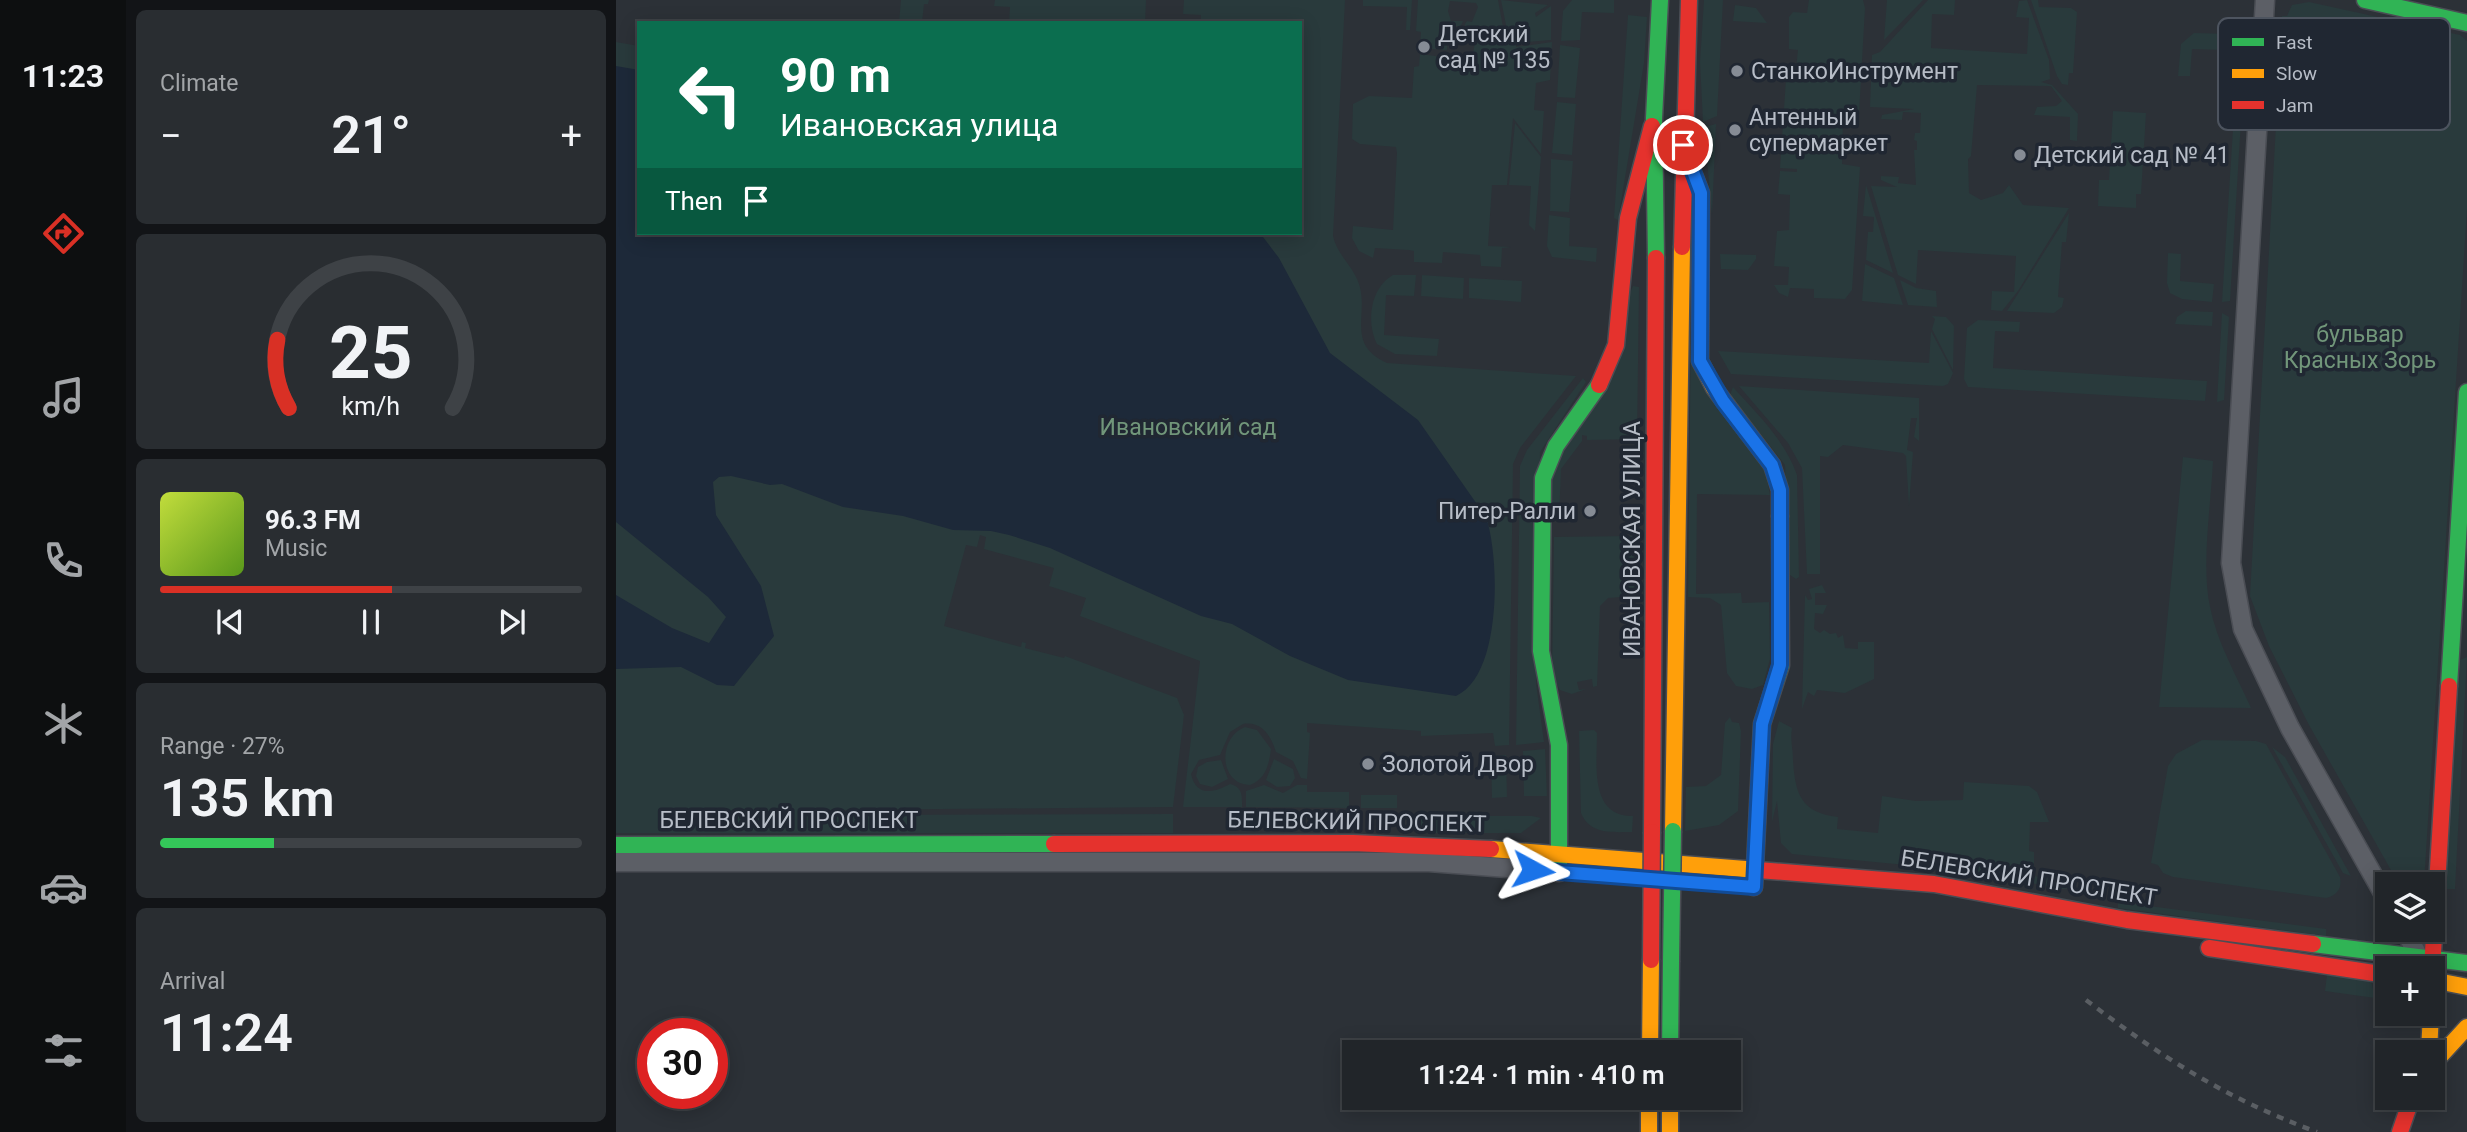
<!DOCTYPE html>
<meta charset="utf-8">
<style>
body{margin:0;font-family:Roboto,sans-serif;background:#292d31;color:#f1f3f6;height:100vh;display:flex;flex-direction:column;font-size:26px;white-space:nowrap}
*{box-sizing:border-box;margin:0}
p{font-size:23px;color:#a2a5a8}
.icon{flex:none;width:38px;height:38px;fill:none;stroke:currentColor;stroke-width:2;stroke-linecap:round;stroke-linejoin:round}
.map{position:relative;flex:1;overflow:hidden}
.sheet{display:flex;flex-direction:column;gap:10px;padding:10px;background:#121417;width:490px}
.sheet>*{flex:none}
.top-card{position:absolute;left:21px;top:21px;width:665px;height:214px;border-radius:0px;box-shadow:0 4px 18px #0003,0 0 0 2px #3e4246;background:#0b6e4f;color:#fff;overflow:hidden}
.tools{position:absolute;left:1759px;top:872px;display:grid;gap:14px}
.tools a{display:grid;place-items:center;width:70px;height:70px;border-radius:0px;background:#212529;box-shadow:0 4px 18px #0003,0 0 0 2px #3e4246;font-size:35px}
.speed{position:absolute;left:21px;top:1018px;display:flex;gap:14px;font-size:35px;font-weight:700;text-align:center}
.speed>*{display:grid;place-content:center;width:91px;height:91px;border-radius:50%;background:#212529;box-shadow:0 4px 18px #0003,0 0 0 2px #3e4246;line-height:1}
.speed .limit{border:10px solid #d22;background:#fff;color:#111}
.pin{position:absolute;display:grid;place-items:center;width:60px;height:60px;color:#fff;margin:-30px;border:4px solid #fff;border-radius:50%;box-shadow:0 2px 7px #0007}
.me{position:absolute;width:77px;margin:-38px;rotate:95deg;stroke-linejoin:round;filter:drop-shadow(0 0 5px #0008)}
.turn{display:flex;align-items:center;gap:24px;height:147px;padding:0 28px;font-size:32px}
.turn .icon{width:91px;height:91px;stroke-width:2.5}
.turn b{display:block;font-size:49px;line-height:60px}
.then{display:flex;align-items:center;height:66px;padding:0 28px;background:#0003;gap:14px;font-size:26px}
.big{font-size:52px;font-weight:600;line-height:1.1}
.sheet .tile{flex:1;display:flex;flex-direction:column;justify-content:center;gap:10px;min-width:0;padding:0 24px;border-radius:10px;background:#292d31}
.sheet .dial{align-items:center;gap:0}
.dial svg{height:182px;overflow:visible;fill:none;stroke:#3e4246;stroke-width:7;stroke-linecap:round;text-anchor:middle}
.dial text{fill:#f1f3f6;stroke:none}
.song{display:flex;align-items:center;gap:21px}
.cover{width:84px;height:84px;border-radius:10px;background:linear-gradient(135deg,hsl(70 70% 55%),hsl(90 70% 35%))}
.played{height:7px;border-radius:4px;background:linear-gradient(90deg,#d93025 55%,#3e4246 55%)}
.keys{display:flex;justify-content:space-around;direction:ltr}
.heat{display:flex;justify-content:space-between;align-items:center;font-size:38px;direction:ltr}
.charge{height:10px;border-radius:5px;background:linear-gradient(90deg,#34c759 27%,#3e4246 0)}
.trip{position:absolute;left:726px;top:1040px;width:399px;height:70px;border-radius:0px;background:#212529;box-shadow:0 4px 18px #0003,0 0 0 2px #3e4246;font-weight:600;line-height:70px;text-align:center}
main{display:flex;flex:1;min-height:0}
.dock{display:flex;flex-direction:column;width:126px;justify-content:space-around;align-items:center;background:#0d0f10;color:#a2a5a8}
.dock .icon{width:49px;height:49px}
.dock .on{color:#d93025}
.dock b{font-size:32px;color:#f1f3f6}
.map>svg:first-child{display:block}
</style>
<main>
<nav class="dock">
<b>11:23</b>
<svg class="icon on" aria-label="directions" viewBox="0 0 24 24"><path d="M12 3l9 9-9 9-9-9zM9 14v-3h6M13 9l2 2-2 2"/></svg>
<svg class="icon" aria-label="music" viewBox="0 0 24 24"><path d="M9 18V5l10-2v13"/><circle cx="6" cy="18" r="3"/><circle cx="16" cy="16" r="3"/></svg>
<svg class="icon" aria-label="phone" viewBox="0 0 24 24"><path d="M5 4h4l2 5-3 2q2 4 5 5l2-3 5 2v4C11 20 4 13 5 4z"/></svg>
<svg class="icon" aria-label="climate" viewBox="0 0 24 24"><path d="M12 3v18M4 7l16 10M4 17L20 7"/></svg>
<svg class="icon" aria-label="car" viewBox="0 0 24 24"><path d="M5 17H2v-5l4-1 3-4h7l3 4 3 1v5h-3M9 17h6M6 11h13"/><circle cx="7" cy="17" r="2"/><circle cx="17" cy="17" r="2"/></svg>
<svg class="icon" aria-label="filters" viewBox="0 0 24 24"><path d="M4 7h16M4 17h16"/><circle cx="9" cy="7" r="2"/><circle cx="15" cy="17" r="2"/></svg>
</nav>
<section class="sheet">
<div class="tile"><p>Climate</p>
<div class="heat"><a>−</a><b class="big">21°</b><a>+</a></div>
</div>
<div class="tile dial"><svg viewBox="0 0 100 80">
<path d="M14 69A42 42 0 1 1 86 69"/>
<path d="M14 69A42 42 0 0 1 9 39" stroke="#d93025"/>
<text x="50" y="56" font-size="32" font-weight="700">25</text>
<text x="50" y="72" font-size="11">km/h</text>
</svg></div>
<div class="tile">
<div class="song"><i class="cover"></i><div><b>96.3 FM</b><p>Music</p></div></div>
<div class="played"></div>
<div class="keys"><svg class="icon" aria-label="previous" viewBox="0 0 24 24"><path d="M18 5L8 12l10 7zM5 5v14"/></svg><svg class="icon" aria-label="pause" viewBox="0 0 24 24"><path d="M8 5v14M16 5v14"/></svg><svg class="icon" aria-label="next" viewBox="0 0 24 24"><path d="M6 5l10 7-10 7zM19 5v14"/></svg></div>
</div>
<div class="tile"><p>Range · 27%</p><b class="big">135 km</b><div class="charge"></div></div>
<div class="tile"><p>Arrival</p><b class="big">11:24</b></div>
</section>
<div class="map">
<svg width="1851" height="1132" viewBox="0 0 1851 1132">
<rect width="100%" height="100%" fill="#2c3137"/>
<g fill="#293a3c">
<polygon points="285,0 313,0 312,4 308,4 306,23 283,23"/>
<polygon points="379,0 530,0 529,23 393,23 394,7 378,6"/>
<path d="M568 0H729L717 236C721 254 734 263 741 279 756 311 727 343 771 363L960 376 904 448 897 464 893 745 879 746 877 733 805 736V731L691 723V732L694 733 691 779 685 778 677 761 660 752C655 736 646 721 627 724L614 732 604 755 583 760 575 774C580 797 598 793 614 784 627 787 626 796 626 807H567L584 661 464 616 470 598 433 586 438 568 368 549 370 537 364 535 361 547 350 545 328 626 405 647 406 642 410 643 409 648 448 658 449 656 561 698 568 715 557 807 218 810V815L557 814V833H0V42L23 46V233H684V23H585V15L567 14Z"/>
<polygon points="747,0 796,0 794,30 790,30 791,7 747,6"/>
<polygon points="802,0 882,0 888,32 858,38 850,30 849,24 851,21 856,22 862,7 860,3 834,1 832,11 835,21 847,21 845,26 833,26 831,50 804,48 805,32 800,31"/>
<polygon points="885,0 932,5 919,13 920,17 935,6 935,40 900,43 900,47 936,42 934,80 920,83 918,110 928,111 925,154 897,118 891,185 876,185 872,246 895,247 886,248 885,267 865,266 864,255 827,252 826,263 798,262 798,251 793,250 759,248 757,258 743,251 736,238 737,226 777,230 781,153 780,147 744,144 736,139 737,104 753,96 796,98 798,67 803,66 804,54 856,61 859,41 889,42 892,35"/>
<polygon points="956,0 998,0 998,13 966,12 964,40 945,41 947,11"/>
<polygon points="1088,0 1107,0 1101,116 1087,122 1084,62"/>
<polygon points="1193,0 1247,0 1249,8 1243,114 1241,118 1227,117 1226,164 1244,167 1236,290 1229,299 1198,298 1198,289 1174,288 1172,297 1163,293 1158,285 1172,285 1173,267 1158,266 1161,231 1173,230 1174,195 1162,194 1164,171 1181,172 1181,169 1164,168 1170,79 1179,79 1182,50 1173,49 1173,17 1177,12 1191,13"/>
<polygon points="1271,0 1307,0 1268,40"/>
<polygon points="1312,0 1339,0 1338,15 1316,14 1315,48 1411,54 1413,18 1400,17 1403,1 1411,0 1433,60 1434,79 1425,82 1436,85 1462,114 1461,141 1454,140 1454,117 1418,115 1421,107 1440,106 1446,101 1435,86 1361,85 1355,156 1352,159 1353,193 1365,200 1387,193 1393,185 1407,205 1453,208 1402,291 1386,311 1375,310 1376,291 1398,292 1400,256 1302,250 1300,284 1282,275 1255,186 1281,187 1265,180 1265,176 1283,177 1282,183 1300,185 1298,150 1301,150 1301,141 1298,140 1299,133 1304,133 1305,113 1287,112 1286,120 1265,119 1266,115 1298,109 1254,107 1256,55 1264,52"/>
<polygon points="1415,0 1422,0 1423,7 1455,8 1461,12 1457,73 1453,73 1452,85 1446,84 1441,76"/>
<polygon points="1693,2 1844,35 1851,41 1851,209 1808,883 1780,879 1693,725 1653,646 1634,596 1666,16 1671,16 1676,5"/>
<polygon points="1119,5 1140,8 1151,23 1117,21"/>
<polygon points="1012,15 1031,17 1028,63 1002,220 998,218"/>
<polygon points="1578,33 1612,34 1610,50 1576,49 1574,76 1562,76 1565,44"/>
<polygon points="1623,35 1630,38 1614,301 1606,302"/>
<polygon points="944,45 964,48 959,98 941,97"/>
<polygon points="941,102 960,104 956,155 936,153"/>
<polygon points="1497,111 1530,113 1525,194 1520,194 1520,208 1482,206 1483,180 1493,180"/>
<polygon points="899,123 925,157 919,231 913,225 915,186 893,185"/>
<polygon points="1100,124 1096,215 1088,127"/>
<polygon points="935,159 957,161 953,212 934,211"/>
<polygon points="1250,185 1277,273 1250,260 1252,232 1257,232 1258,217 1247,216"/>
<polygon points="1453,213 1450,242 1446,242 1442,297 1448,298 1446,307 1438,313 1391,311"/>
<polygon points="933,215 954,218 953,246 981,248 980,262 936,257 931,246"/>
<polygon points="1552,253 1565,254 1564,281 1598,284 1596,302 1566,299 1554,293 1551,283"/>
<polygon points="1104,254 1140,255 1140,259 1132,270 1105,269"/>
<polygon points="1249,264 1278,278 1287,305 1246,301"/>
<path d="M777 275H800L798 296 770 295 768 335 823 339 821 356 779 354 761 344C750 322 754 288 777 275Z"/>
<polygon points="806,275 848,278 847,299 805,296"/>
<polygon points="853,278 906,281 905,302 853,298"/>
<polygon points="1284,280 1300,288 1320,291 1321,307 1292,305"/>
<polygon points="1017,286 1023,287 1021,439 971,440 971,436 966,435 966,441 945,469 943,521 934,519 935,481"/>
<polygon points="1570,311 1597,312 1596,326 1559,324 1561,317"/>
<polygon points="1606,313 1613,317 1608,400 1601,402"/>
<polygon points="1316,316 1330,317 1338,326 1337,370 1316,329 1319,319"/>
<polygon points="1362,320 1404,322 1403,332 1379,331 1377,368 1591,381 1589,401 1352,387 1348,379 1351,328"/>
<polygon points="1075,322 1149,469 1154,495 1081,494 1080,594 1125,593 1126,603 1153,602 1154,659 1147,685 1136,689 1120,686 1111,673 1105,605 1094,598 1072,597"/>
<polygon points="1315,331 1337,373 1332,384 1327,386 1115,374 1102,351 1313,363"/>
<polygon points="967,378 970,382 924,452 920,683 928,742 900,745 904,466 911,450"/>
<polygon points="1123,386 1303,398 1303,441 1298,437 1301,418 1295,418 1291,450 1297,452 1293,506 1290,456 1287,453 1227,445 1212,457 1204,456 1204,574 1191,574 1186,468 1172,443"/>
<path d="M1117 387C1141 414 1169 440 1181 475L1183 577 1180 579 1174 575 1169 465 1114 395Z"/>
<path d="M1567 457 1597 461C1595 506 1585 564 1594 607 1601 642 1620 675 1635 708L1543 707Z"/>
<polygon points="1019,536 1019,596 992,598 984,606 981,686 977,687 976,679 961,682 963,690 970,689 956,694 944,690 936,675 938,537"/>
<polygon points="1206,585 1210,593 1199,593 1199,605 1211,605 1207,614 1199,613 1198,629 1204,633 1208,630 1214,634 1220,633 1222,638 1227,635 1229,648 1242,649 1242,642 1258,642 1258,679 1229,693 1201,690 1198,696 1192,692 1186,709 1189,595 1192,600 1196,599 1193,589"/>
<polygon points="1851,657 1839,889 1830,889 1844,660"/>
<polygon points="1114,717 1116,722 1123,723 1125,731 1122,811 1103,825 1069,831 1070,787 1090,786 1105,775 1109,723"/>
<path d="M1163 721 1176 728C1174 740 1177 749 1177 760 1179 792 1184 813 1222 817L1221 829 1262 833 1266 796 1300 801 1347 800 1348 782 1413 786 1421 792 1433 822H1414L1413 851 1418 852V876L1460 884 1458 887 1447 889 1352 871 1176 854 1165 843 1161 801 1156 822 1157 744Z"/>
<path d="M629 727 641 730 655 749C653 764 650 779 634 785 602 784 602 737 629 727Z"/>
<path d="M978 730 981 733C981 764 973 817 1017 816L1016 832C997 832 974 835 965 813L963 731Z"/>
<path d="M1586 740 1640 741 1650 744 1724 877C1726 888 1722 895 1710 898L1557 877 1547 873 1542 865 1535 863 1552 766 1560 754Z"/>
<polygon points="1656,747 1669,757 1735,876 1727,873"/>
<polygon points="929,749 931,796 908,796 907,751"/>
<polygon points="890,755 891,797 876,798 875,756"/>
<polygon points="658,759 677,769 679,778 674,786 661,787 650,780"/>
<polygon points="605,760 612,779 596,787 584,784 580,776 582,767 591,762"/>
<polygon points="648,785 667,793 681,785 691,785 691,792 733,792 733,808 630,807 630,791"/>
<rect x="745" y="795" width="36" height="13"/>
<polygon points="805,816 916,816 925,818 905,833 805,833"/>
<polygon points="1502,902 1710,929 1710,936 1502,908"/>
<polygon points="1711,975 1755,981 1759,998 1709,991"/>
</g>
<path fill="#1d2939" d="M0 66 23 70V233H644L663 258 714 353 802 420 870 517C884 558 886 676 840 696L732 680 674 656 616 624 585 616 434 548 393 535 375 531 337 530 287 516 227 507 166 484 154 485 115 476 103 477 97 482 100 515 145 586 158 636 118 686 101 685 65 667 0 669V595L56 628 93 643 110 617 92 597 0 522Z"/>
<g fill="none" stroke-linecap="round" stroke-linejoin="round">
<defs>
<g id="street">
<polyline points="1649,0 1615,563 1627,629 1674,728 1771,900"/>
<polyline points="0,862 813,862 943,872"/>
<polyline points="1788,929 1806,963"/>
</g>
<g id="fast">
<polyline points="1749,0 1851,23"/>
<polyline points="1040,258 1038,118 1044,0"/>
<polyline points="1833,686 1851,392"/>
<polyline points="0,845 438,844"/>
<polyline points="943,872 943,745 925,651 927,478 940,446 983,385"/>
<polyline points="1138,887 1146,724 1165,665 1164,516"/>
<polyline points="1697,944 1851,963"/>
<polyline points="1054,1052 1055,962"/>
</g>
<g id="slow">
<polyline points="1068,149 1085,193 1084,361 1098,388 1156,465 1164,490 1164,516"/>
<polyline points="1057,831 1066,247"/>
<polyline points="875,849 1142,870"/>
<polyline points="1816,980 1851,987"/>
<polyline points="1034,1052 1035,960"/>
<polyline points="1813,1052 1815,1013"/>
<polyline points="1816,1065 1851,1027"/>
<polyline points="1033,1097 1033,1132"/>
<polyline points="1054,1097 1054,1132"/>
</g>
<g id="jam">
<polyline points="1066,247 1073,0"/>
<polyline points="983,385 1000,345 1012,218 1036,126"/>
<polyline points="1036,832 1040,258"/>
<polyline points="438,844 737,843 875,849"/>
<polyline points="1142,870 1318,884 1511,920 1697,944"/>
<polyline points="1593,948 1771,975"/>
<polyline points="1816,969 1833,686"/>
<polyline points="1784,1132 1796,1097"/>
</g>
</defs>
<use href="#street" stroke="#4a4d54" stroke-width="21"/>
<use href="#fast" stroke="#4a4d54" stroke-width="19"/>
<use href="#slow" stroke="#4a4d54" stroke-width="19"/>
<use href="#jam" stroke="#4a4d54" stroke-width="19"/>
<use href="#street" stroke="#5c5f66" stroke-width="18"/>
<use href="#fast" stroke="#30b455" stroke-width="16"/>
<use href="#slow" stroke="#ff9f0a" stroke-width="16"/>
<use href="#jam" stroke="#e5322d" stroke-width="16"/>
<path stroke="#5a5e63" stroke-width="4.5" stroke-dasharray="7 7" stroke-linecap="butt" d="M1470 1000C1547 1058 1609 1098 1701 1132"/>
<defs>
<polyline id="fast-bridge" points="1055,962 1057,831"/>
<polyline id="jam-bridge" points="1035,960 1036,832"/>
</defs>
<use href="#fast-bridge" stroke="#4a4d54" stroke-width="19" stroke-linecap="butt"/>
<use href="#jam-bridge" stroke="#4a4d54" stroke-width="19" stroke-linecap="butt"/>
<use href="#fast-bridge" stroke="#30b455" stroke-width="16"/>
<use href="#jam-bridge" stroke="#e5322d" stroke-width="16"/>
</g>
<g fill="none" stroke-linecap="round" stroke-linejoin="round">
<defs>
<polyline id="route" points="917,870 1138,887 1146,724 1164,665 1164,490 1156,465 1107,401 1084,361 1085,193 1067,145"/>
</defs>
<use href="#route" stroke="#114b97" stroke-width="18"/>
<use href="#route" stroke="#1a73e8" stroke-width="12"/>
</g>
<g fill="#868c95" stroke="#202732" stroke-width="2.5">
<circle cx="808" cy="47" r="7"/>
<circle cx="1121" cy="71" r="7"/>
<circle cx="1119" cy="130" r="7"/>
<circle cx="1404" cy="155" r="7"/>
<circle cx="974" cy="511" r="7"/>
<circle cx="752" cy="764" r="7"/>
</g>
<g text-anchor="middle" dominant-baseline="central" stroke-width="7" stroke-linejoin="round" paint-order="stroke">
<g font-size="23" fill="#b7bdc7" stroke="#202732" text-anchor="start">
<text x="822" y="34">Детский<tspan x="822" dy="26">сад № 135</tspan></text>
<text x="1135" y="71">СтанкоИнструмент</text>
<text x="1133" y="117">Антенный<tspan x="1133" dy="26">супермаркет</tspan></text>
<text x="1418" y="155">Детский сад № 41</text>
<text x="960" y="511" text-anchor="end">Питер-Ралли</text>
<text x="766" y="764">Золотой Двор</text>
</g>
<g font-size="23" fill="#71967a" stroke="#202732">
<text x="1744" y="334">бульвар<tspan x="1744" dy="26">Красных Зорь</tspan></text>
<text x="572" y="427">Ивановский сад</text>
</g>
<g font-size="23" fill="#b7bdc7" stroke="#202732">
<text transform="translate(1016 539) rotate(-90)">ИВАНОВСКАЯ УЛИЦА</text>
<text x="173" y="820">БЕЛЕВСКИЙ ПРОСПЕКТ</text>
<text transform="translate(741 822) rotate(1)">БЕЛЕВСКИЙ ПРОСПЕКТ</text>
<text transform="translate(1413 878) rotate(9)">БЕЛЕВСКИЙ ПРОСПЕКТ</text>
</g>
</g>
<rect x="1602" y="18" width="232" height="112" rx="10" fill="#202732" stroke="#4d545f" stroke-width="2"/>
<rect x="1616" y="38" width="32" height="8" fill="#30b455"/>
<rect x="1616" y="69" width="32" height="9" fill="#ff9f0a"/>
<rect x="1616" y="101" width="32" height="8" fill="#e5322d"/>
<g font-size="19" fill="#b7bdc7">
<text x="1660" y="49">Fast</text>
<text x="1660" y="80">Slow</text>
<text x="1660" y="112">Jam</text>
</g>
</svg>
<div class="tools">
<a><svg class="icon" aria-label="layers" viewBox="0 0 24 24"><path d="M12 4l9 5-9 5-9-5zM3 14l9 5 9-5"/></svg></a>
<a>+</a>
<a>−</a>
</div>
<div class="speed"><div class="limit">30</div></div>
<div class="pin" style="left:1067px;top:145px;background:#d93025"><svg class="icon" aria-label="arrive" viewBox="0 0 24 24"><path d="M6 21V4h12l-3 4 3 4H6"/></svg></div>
<svg class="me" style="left:917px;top:870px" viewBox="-20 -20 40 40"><path d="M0-17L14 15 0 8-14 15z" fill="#1a73e8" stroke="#fff" stroke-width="4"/></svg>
<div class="trip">11:24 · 1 min · 410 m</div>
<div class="top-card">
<div class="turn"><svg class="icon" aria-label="left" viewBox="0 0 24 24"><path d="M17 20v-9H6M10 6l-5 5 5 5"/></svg><div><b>90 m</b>Ивановская улица</div></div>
<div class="then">Then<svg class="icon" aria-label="arrive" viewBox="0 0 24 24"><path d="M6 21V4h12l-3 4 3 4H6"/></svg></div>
</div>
</div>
</main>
